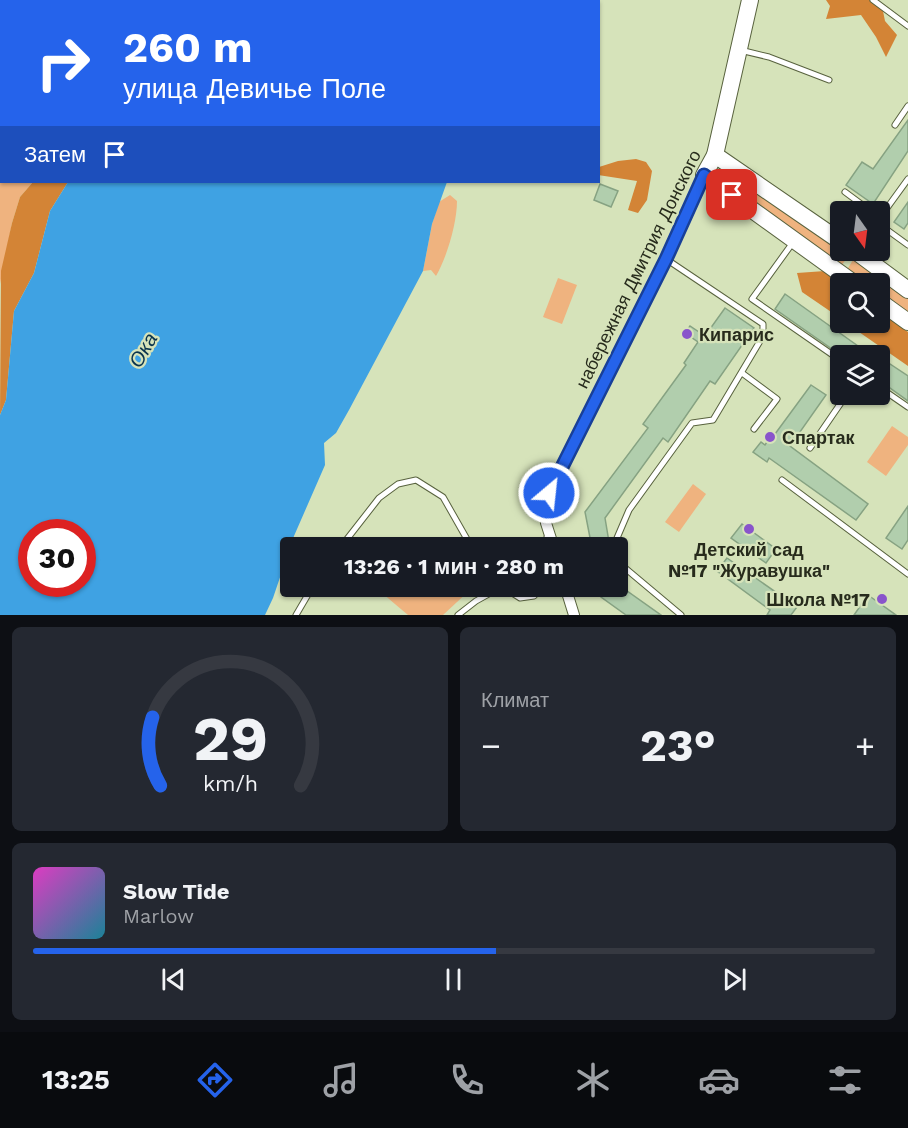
<!DOCTYPE html>
<html lang="ru">
<meta charset="utf-8">
<style>
body{margin:0;font-family:"Work Sans",sans-serif;background:#242831;color:#f1f3f6;height:100vh;display:flex;flex-direction:column;font-size:22px;white-space:nowrap}
*{box-sizing:border-box;margin:0}
p{font-size:20px;color:#9ea1a6}
.icon{flex:none;width:33px;height:33px;fill:none;stroke:currentColor;stroke-width:2;stroke-linecap:round;stroke-linejoin:round}
.map{position:relative;height:615px;overflow:hidden}
.side{display:flex;flex-direction:column;gap:12px;padding:12px;background:#0d0f14;flex:1}
.side>*{flex:none}
.guide{position:absolute;left:0px;top:0px;width:600px;height:183px;box-shadow:0 2px 4px #0004;background:#2563eb;color:#fff;overflow:hidden}
.needle{width:39px;rotate:166deg}
.fabs{position:absolute;left:830px;top:201px;display:grid;gap:12px}
.fabs a{display:grid;place-items:center;width:60px;height:60px;border-radius:6px;background:#171b24;box-shadow:0 2px 4px #0004;font-size:30px}
.speed{position:absolute;left:18px;top:519px;display:flex;gap:12px;font-size:30px;font-weight:700;text-align:center}
.speed>*{display:grid;place-content:center;width:78px;height:78px;border-radius:50%;background:#171b24;box-shadow:0 2px 4px #0004;line-height:1}
.speed .limit{border:9px solid #d22;background:#fff;color:#111}
.pin{position:absolute;display:grid;place-items:center;width:51px;height:51px;color:#fff;margin:-26px;border-radius:12px;box-shadow:0 3px 9px #0006}
.me{position:absolute;width:66px;margin:-33px;rotate:28deg;stroke-linejoin:round;filter:drop-shadow(0 0 4px #0008)}
.turn{display:flex;align-items:center;gap:21px;height:126px;padding:0 24px;font-size:27px}
.turn .icon{width:78px;height:78px;stroke-width:2.5}
.turn b{display:block;font-size:42px;line-height:51px}
.then{display:flex;align-items:center;height:57px;padding:0 24px;background:#0003;gap:12px;font-size:22px}
.big{font-size:45px;font-weight:700;line-height:1.1}
.side .widget{flex:1;display:flex;flex-direction:column;justify-content:center;gap:9px;min-width:0;padding:0 21px;border-radius:9px;background:#242831}
.side .dial{align-items:center;gap:0}
.dial svg{height:156px;overflow:visible;fill:none;stroke:#363941;stroke-width:7;stroke-linecap:round;text-anchor:middle}
.dial text{fill:#f1f3f6;stroke:none}
.song{display:flex;align-items:center;gap:18px}
.cover{width:72px;height:72px;border-radius:9px;background:linear-gradient(135deg,hsl(310 70% 55%),hsl(190 70% 35%))}
.played{height:6px;border-radius:3px;background:linear-gradient(90deg,#2563eb 55%,#363941 55%)}
.keys{display:flex;justify-content:space-around;direction:ltr}
.heat{display:flex;justify-content:space-between;align-items:center;font-size:33px;direction:ltr}
.side .tiles{flex:1;display:grid;gap:12px;grid-template-columns:1fr 1fr}
.widget:last-child{grid-column:span 2}
.trip{position:absolute;left:280px;top:537px;width:348px;height:60px;border-radius:6px;background:#171b24;box-shadow:0 2px 4px #0004;font-weight:700;line-height:60px;text-align:center}
.dock{display:flex;height:96px;justify-content:space-around;align-items:center;background:#090b0e;color:#9ea1a6}
.dock .icon{width:42px;height:42px}
.dock .active{color:#2563eb}
.dock b{font-size:27px;color:#f1f3f6}
.map>svg:first-child{display:block}
</style>
<div class="map">
<svg width="908" height="615" viewBox="0 0 908 615">
<rect width="100%" height="100%" fill="#d6e3ba"/>
<g fill="#efb37f">
<polygon points="0,130 2,182 33,182 20,197 12,223 0,284"/>
<polygon points="743,184 748,185 845,253 847,258 841,266 737,189"/>
<path d="M450 195 457 201C457 223 447 257 436 276L431 270 423 271 432 224 439 202Z"/>
<path d="M857 259 908 296V315L879 294V284C866 283 853 281 848 268L853 260Z"/>
<polygon points="558,278 577,285 562,324 543,317"/>
<polygon points="892,426 908,437 908,445 886,476 867,462"/>
<polygon points="693,484 706,494 679,532 665,522"/>
<polygon points="377,587 467,586 470,590 443,615 408,615 376,588"/>
</g>
<g fill="#d38436">
<polygon points="826,0 873,0 882,6 885,21 897,35 886,57 876,37 861,15 826,19 830,6"/>
<polygon points="636,159 646,162 652,171 647,200 638,213 628,210 637,181 598,175 599,167 618,161"/>
<polygon points="33,182 68,182 50,211 34,273 14,311 6,400 0,415 1,271 12,223 20,197"/>
<polygon points="825,271 842,283 840,284 840,318 802,292 797,273"/>
<polygon points="879,310 908,332 908,366 846,323 879,322"/>
</g>
<g fill="#3fa2e3" fill-rule="evenodd">
<polygon points="184,0 522,0 183,1"/>
<path d="M68 182H447L432 224 423 271 349 410 336 433 324 443 325 465 294 536 273 598 265 615H0V415L6 400 14 311 34 273 50 211ZM32 532H82V584H32Z"/>
</g>
<g fill="#b1cead" stroke="#86a282" stroke-width="1.5">
<polygon points="908,120 908,151 873,204 846,185 862,162 873,169"/>
<polygon points="600,184 618,191 611,207 594,200"/>
<polygon points="908,202 908,223 904,229 894,222"/>
<polygon points="785,294 872,356 842,356 775,309"/>
<polygon points="725,308 754,328 715,384 710,381 668,442 663,438 605,518 610,548 592,548 585,512 648,428 643,424 686,365 684,363 698,342 685,333 690,326 705,336"/>
<polygon points="879,360 888,367 890,364 908,376 908,401 879,380"/>
<polygon points="811,385 826,395 790,446 868,504 856,520 769,458 767,462 753,452 761,442 765,445 773,433 775,434"/>
<polygon points="908,506 908,540 902,549 886,538"/>
<polygon points="742,524 776,549 766,563 731,538"/>
<polygon points="727,558 797,607 791,615 767,615 770,610 717,571"/>
<polygon points="599,586 620,586 661,615 626,615 601,597"/>
<polygon points="868,595 896,615 854,615"/>
</g>
<g fill="none" stroke-linecap="round" stroke-linejoin="round">
<defs>
<g id="lane">
<polyline points="873,0 908,26"/>
<polyline points="740,50 769,57 829,80"/>
<polyline points="895,125 908,106"/>
<polyline points="845,192 872,212"/>
<polyline points="879,219 908,179"/>
<polyline points="879,224 908,245"/>
<polyline points="794,241 752,299 840,360"/>
<polyline points="666,259 763,324 763,336 713,420 692,423 629,510 617,538 625,568 681,615"/>
<polyline points="742,373 777,399 754,429"/>
<polyline points="879,387 908,407"/>
<polyline points="810,448 847,394"/>
<polyline points="782,480 908,574"/>
<polyline points="547,537 547,548"/>
<polyline points="340,548 379,498 398,484 416,480 443,497 472,548"/>
<polyline points="503,587 520,598 534,596 543,586"/>
<polyline points="296,615 313,586"/>
<polyline points="458,615 476,601 503,586"/>
</g>
<g id="street">
<polyline points="554,548 546,523 549,493 666,259 704,175"/>
<polyline points="565,586 574,615"/>
</g>
<g id="secondary">
<polyline points="750,0 715,155 704,175 855,284"/>
<polyline points="715,155 840,241"/>
<polyline points="854,250 908,290"/>
<polyline points="879,301 908,322"/>
</g>
</defs>
<use href="#lane" stroke="#58623e" stroke-width="7"/>
<use href="#street" stroke="#58623e" stroke-width="12"/>
<use href="#secondary" stroke="#58623e" stroke-width="18"/>
<use href="#lane" stroke="#fff" stroke-width="5"/>
<use href="#street" stroke="#fff" stroke-width="10"/>
<use href="#secondary" stroke="#fff" stroke-width="16"/>
</g>
<g fill="none" stroke-linecap="round" stroke-linejoin="round">
<defs>
<polyline id="route" points="549,493 666,259 704,175 732,195"/>
</defs>
<use href="#route" stroke="#184099" stroke-width="15"/>
<use href="#route" stroke="#2563eb" stroke-width="10"/>
</g>
<g fill="#8954cb" stroke="#d6e3ba" stroke-width="2">
<circle cx="687" cy="334" r="6"/>
<circle cx="770" cy="437" r="6"/>
<circle cx="749" cy="529" r="6"/>
<circle cx="882" cy="599" r="6"/>
</g>
<g text-anchor="middle" dominant-baseline="central" stroke-width="4.5" stroke-linejoin="round" paint-order="stroke">
<g font-size="18" fill="#272b1c" stroke="#d6e3ba">
<text transform="translate(638 269) rotate(-64)">набережная Дмитрия Донского</text>
</g>
<g font-size="18" font-weight="bold" fill="#272b1c" stroke="#d6e3ba" text-anchor="start">
<text x="699" y="334">Кипарис</text>
<text x="782" y="437">Спартак</text>
<text x="749" y="549" text-anchor="middle">Детский сад<tspan x="749" dy="21">№17 "Журавушка"</tspan></text>
<text x="870" y="599" text-anchor="end">Школа №17</text>
</g>
<g font-size="20" font-style="italic" fill="#09334d" stroke="#d6e3ba">
<text transform="translate(143 350) rotate(-60)">Ока</text>
</g>
</g>
</svg>
<div class="fabs">
<a><svg class="needle" viewBox="-14 -14 28 28"><path d="M0-13l5 13h-10z" fill="#e53935"/><path d="M0 13l5-13h-10z" fill="#9ea1a6"/></svg></a>
<a><svg class="icon" aria-label="search" viewBox="0 0 24 24"><circle cx="10" cy="10" r="6"/><path d="M15 15l6 6"/></svg></a>
<a><svg class="icon" aria-label="layers" viewBox="0 0 24 24"><path d="M12 4l9 5-9 5-9-5zM3 14l9 5 9-5"/></svg></a>
</div>
<div class="speed"><div class="limit">30</div></div>
<div class="pin" style="left:732px;top:195px;background:#d93025"><svg class="icon" aria-label="arrive" viewBox="0 0 24 24"><path d="M6 21V4h12l-3 4 3 4H6"/></svg></div>
<svg class="me" style="left:549px;top:493px" viewBox="-20 -20 40 40"><circle r="17" fill="#2563eb" stroke="#fff" stroke-width="3"/><path d="M0-11L8 9 0 5-8 9z" fill="#fff"/></svg>
<div class="trip">13:26 · 1 мин · 280 m</div>
<div class="guide">
<div class="turn"><svg class="icon" aria-label="right" viewBox="0 0 24 24"><path d="M7 20v-9h11M14 6l5 5-5 5"/></svg><div><b>260 m</b>улица Девичье Поле</div></div>
<div class="then">Затем<svg class="icon" aria-label="arrive" viewBox="0 0 24 24"><path d="M6 21V4h12l-3 4 3 4H6"/></svg></div>
</div>
</div>
<section class="side">
<div class="tiles">
<div class="widget dial"><svg viewBox="0 0 100 80">
<path d="M14 69A42 42 0 1 1 86 69"/>
<path d="M14 69A42 42 0 0 1 10 34" stroke="#2563eb"/>
<text x="50" y="56" font-size="32" font-weight="700">29</text>
<text x="50" y="72" font-size="11">km/h</text>
</svg></div>
<div class="widget"><p>Климат</p>
<div class="heat"><a>−</a><b class="big">23°</b><a>+</a></div>
</div>
<div class="widget">
<div class="song"><i class="cover"></i><div><b>Slow Tide</b><p>Marlow</p></div></div>
<div class="played"></div>
<div class="keys"><svg class="icon" aria-label="previous" viewBox="0 0 24 24"><path d="M18 5L8 12l10 7zM5 5v14"/></svg><svg class="icon" aria-label="pause" viewBox="0 0 24 24"><path d="M8 5v14M16 5v14"/></svg><svg class="icon" aria-label="next" viewBox="0 0 24 24"><path d="M6 5l10 7-10 7zM19 5v14"/></svg></div>
</div>
</div>
</section>
<nav class="dock">
<b>13:25</b>
<svg class="icon active" aria-label="directions" viewBox="0 0 24 24"><path d="M12 3l9 9-9 9-9-9zM9 14v-3h6M13 9l2 2-2 2"/></svg>
<svg class="icon" aria-label="music" viewBox="0 0 24 24"><path d="M9 18V5l10-2v13"/><circle cx="6" cy="18" r="3"/><circle cx="16" cy="16" r="3"/></svg>
<svg class="icon" aria-label="phone" viewBox="0 0 24 24"><path d="M5 4h4l2 5-3 2q2 4 5 5l2-3 5 2v4C11 20 4 13 5 4z"/></svg>
<svg class="icon" aria-label="climate" viewBox="0 0 24 24"><path d="M12 3v18M4 7l16 10M4 17L20 7"/></svg>
<svg class="icon" aria-label="car" viewBox="0 0 24 24"><path d="M5 17H2v-5l4-1 3-4h7l3 4 3 1v5h-3M9 17h6M6 11h13"/><circle cx="7" cy="17" r="2"/><circle cx="17" cy="17" r="2"/></svg>
<svg class="icon" aria-label="filters" viewBox="0 0 24 24"><path d="M4 7h16M4 17h16"/><circle cx="9" cy="7" r="2"/><circle cx="15" cy="17" r="2"/></svg>
</nav>
